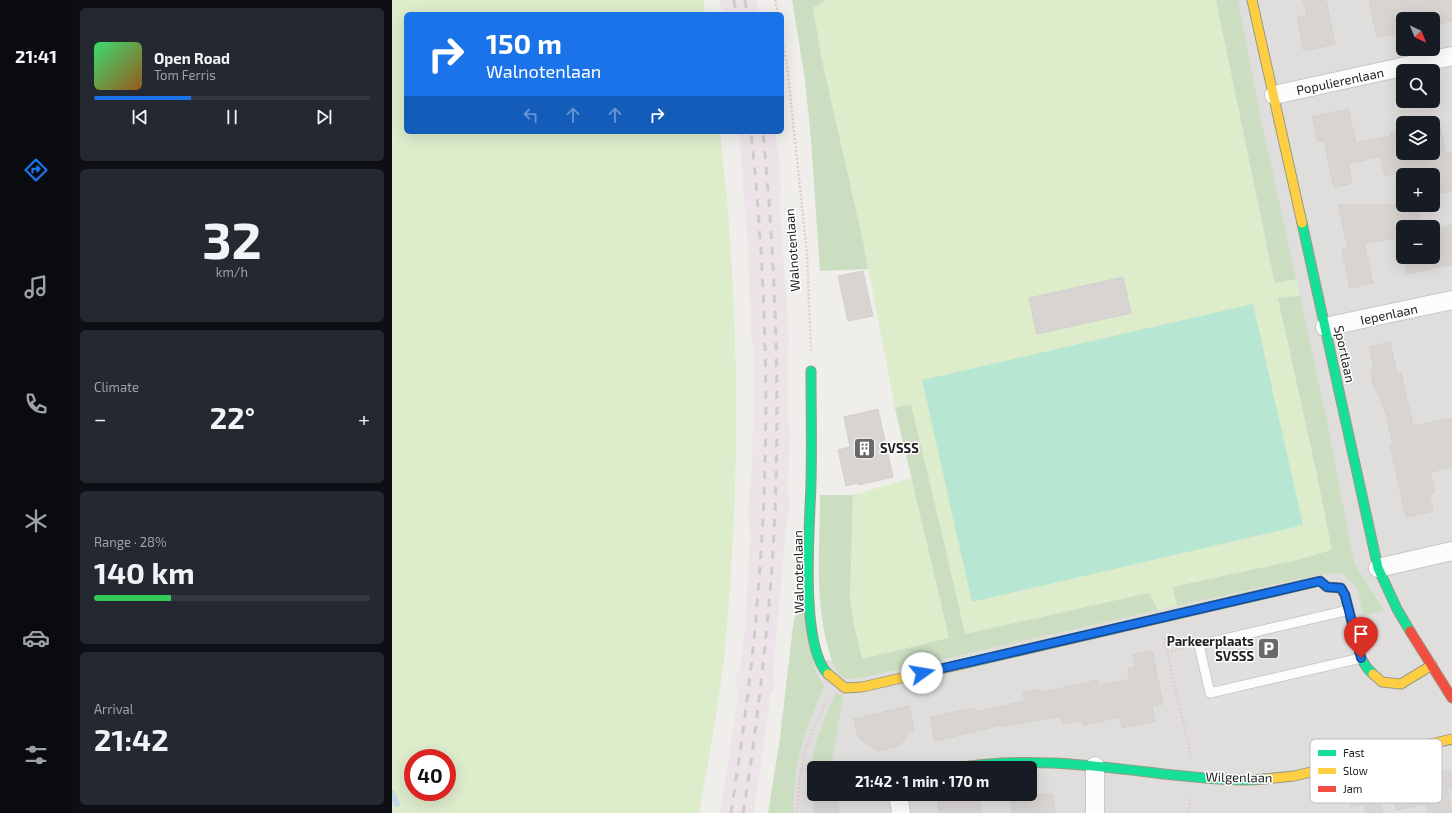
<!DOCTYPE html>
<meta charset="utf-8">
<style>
body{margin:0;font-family:"Exo 2",sans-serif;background:#242831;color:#f1f3f6;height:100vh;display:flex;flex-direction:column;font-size:15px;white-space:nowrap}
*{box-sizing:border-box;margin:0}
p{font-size:13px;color:#9ea1a6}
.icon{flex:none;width:22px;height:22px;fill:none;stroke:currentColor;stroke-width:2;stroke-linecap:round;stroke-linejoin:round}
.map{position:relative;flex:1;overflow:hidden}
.sheet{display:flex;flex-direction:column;gap:8px;padding:8px;background:#0d0f14;width:320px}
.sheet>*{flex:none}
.hud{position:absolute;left:12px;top:12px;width:380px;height:122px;border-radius:6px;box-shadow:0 4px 16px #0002;background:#1a73e8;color:#fff;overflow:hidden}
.needle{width:26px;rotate:136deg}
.tools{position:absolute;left:1004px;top:12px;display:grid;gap:8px}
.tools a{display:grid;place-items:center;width:44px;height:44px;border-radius:6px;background:#171b24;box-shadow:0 4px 16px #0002;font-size:20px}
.speed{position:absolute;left:12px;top:749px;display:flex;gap:8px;font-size:20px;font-weight:700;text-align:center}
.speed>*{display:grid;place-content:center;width:52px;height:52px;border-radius:50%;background:#171b24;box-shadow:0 4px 16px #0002;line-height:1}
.speed .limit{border:6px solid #d22;background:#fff;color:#111}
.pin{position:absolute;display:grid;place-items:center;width:34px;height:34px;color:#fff;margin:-41px -17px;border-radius:50% 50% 50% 0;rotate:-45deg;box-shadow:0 0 4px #0007}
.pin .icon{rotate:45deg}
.me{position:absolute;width:44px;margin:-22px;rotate:77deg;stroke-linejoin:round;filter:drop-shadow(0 0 3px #0008)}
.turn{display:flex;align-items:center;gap:14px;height:84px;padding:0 16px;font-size:18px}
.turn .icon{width:52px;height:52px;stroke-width:2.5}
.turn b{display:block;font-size:28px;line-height:34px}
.lanes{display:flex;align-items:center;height:38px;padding:0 16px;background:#0003;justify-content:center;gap:20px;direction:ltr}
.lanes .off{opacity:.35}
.big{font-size:30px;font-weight:700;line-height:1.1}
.sheet .card{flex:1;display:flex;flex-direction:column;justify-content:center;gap:6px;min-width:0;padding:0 14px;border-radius:6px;background:#242831}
.sheet .dial{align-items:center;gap:0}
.dial b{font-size:52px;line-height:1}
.song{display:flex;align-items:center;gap:12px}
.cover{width:48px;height:48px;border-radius:6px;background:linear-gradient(135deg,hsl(140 70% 55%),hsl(30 70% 35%))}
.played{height:4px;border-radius:2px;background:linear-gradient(90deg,#1a73e8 35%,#363941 35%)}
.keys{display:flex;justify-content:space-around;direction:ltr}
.heat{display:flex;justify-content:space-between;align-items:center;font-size:22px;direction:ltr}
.charge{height:6px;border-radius:3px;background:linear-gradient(90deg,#34c759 28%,#363941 0)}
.trip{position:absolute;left:415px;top:761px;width:230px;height:40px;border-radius:6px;background:#171b24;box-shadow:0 4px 16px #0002;font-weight:700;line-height:40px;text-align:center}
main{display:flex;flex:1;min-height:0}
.menu{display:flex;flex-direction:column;width:72px;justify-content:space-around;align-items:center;background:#090b0e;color:#9ea1a6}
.menu .icon{width:28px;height:28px}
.menu .current{color:#1a73e8}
.menu b{font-size:18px;color:#f1f3f6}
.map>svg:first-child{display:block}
</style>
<main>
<nav class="menu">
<b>21:41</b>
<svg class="icon current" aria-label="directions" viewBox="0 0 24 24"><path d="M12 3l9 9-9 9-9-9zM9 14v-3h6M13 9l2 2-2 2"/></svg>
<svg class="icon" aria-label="music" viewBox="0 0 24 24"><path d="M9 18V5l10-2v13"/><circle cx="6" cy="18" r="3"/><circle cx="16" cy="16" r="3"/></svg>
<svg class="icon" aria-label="phone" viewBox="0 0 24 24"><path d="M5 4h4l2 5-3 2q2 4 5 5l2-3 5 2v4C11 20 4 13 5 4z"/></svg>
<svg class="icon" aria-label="climate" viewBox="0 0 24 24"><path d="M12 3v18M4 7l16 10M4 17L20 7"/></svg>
<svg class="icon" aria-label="car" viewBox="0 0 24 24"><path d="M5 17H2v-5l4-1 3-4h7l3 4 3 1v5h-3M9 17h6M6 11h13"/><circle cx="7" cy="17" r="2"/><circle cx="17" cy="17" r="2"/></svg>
<svg class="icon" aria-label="filters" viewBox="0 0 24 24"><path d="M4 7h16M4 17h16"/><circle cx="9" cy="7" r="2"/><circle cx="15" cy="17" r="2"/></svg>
</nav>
<section class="sheet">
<div class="card">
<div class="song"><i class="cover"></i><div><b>Open Road</b><p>Tom Ferris</p></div></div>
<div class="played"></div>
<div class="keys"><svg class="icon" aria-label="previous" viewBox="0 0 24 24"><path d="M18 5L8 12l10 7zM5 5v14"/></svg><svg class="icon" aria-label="pause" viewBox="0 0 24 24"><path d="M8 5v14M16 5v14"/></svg><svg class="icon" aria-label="next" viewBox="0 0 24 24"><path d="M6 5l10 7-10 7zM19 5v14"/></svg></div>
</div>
<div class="card dial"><b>32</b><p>km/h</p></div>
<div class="card"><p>Climate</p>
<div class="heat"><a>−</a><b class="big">22°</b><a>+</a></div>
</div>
<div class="card"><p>Range · 28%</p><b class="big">140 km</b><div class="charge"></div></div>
<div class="card"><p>Arrival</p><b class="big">21:42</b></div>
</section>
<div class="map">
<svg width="1060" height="813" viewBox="0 0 1060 813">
<rect width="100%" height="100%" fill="#f0eeeb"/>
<path fill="#dfdedc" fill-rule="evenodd" d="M828 0H1060V813H391L416 663 609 635ZM1011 19H1041V49H1011ZM1011 71H1041V101H1011ZM1011 123H1041V153H1011ZM1011 175H1041V205H1011ZM1011 227H1041V257H1011ZM422 768H638V794H422Z"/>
<g fill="#ede4e9">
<polygon points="327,0 365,0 367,14 332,14"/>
<polygon points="348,132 383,132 387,158 389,189 388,204 397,337 396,362 396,416 398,435 396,490 398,506 394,530 381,673 383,685 382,690 379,695 362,813 328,813 345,703 346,689 343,684 344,677 348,667 353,628 358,536 356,508 360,465 362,353 359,337 356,250 348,146"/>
</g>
<g fill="#ddeccb" fill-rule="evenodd">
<path d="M0 0H312L313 14H14V132H328C347 296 349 462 335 626 330 689 318 751 307 813H0ZM21 758H55V792H21Z"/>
<polygon points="434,0 824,0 882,283 904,279 908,296 886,298 941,550 906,560 781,587 785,606 766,610 756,593 572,635 551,538 519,405 503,408 471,241 430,60 421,8"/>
<polygon points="520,478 557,639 470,659 462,624 458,599 461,495"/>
</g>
<g fill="#cbdec1">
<polygon points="400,0 434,0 421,8 430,60 471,241 476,269 428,271 419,140 413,80"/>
<polygon points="824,0 846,0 868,115 904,279 883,283"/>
<polygon points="908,296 934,416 962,563 992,610 972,616 966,590 959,581 950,574 939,573 900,580 785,606 781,587 905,560 940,550 924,469 886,298"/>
<path d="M519 404 551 538 573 634 757 593 766 610 469 678C461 678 452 681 447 674 442 667 439 658 437 651 422 601 428 546 428 495H461L458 599 462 624 470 659 557 638 503 408Z"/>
<path d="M408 592 423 670 432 686C422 711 410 737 405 764 402 780 402 797 402 813H376L388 738 401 626Z"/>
<path d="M443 694 451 695 439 768H422V777C421 774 420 771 420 768 418 750 436 711 443 694Z"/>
</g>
<polygon fill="#b7e6d2" points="861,304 911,525 580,602 530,380"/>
<polygon fill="#e0dfde" points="925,596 932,626 949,622 962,686 815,719 794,625"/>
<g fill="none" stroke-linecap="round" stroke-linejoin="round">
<polyline stroke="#bfdbe3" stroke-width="6" points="0,793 5,804"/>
</g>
<g fill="#d7d4d2" stroke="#d3d0cc">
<polygon points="911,0 934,0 943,44 912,51 905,17 915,15"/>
<polygon points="977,0 1060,0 1060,21 1041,25 1041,19 1011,19 1011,32 985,37"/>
<polygon points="956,109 964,143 999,136 998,133 1011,130 1011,153 1041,153 1041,123 1047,122 1054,154 1060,152 1060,191 1041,195 1041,166 993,176 989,156 956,164 960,183 942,188 932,141 926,142 920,117"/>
<polygon points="946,205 1025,205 1030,227 1011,227 1011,254 1007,237 972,244 981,283 958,288 950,249 956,248"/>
<polygon points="1060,225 1060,264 1015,274 1012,257 1041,257 1041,230"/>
<polygon points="471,271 481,316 456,321 446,276"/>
<polygon points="731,277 739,313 645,334 637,298"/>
<polygon points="998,342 1005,374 1009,373 1021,426 1060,418 1060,467 1038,472 1043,492 1037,494 1041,511 1014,517 998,444 1001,444 994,413 985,390 983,390 978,370 982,369 977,347"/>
<polygon points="486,409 501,477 467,485 466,483 454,486 446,450 458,447 452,417"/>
<polygon points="760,651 771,704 760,706 763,721 730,728 728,717 691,725 690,720 671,724 669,716 609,727 609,725 543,741 538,717 584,708 584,712 633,701 631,692 647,690 647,693 706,680 707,686 738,679 736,669 744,667 741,655"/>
<polygon points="517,706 522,730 517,732 507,746 486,751 468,739 466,736 462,719"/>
<polygon points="1058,770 1060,787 1055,788 1060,813 1036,813 1034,804 1004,810 1001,797 1031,790 1028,776"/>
<polygon points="985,785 991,813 974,813 972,804 959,807 955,791"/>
<polygon points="424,794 443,794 447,813 422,813"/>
<polygon points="570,794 587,794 589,813 547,813 545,797"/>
<polygon points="618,794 660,794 663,813 620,813"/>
</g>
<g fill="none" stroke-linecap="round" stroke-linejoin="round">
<defs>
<polyline id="lane" points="957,610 807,645 818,693 969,658"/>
<g id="street">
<polyline points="882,95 1060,56"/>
<polyline points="933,327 1060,300"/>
<polyline points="986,568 1060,551"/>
<polyline points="509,813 507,800 509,794"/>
<polyline points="703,813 703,766"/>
</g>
<g id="fast">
<polyline points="910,223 986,568 1005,609 1018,631"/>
<path d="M419 371C419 408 420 446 419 483 418 524 407 645 436 674"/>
<polyline points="571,664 928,581 935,587 949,588 953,595 969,658 975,668 981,674"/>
<path d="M565 768C633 756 704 766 772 774 804 777 839 782 872 779"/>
</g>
<g id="slow">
<polyline points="860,0 910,223"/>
<polyline points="436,674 453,688 470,687 571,664"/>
<polyline points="981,674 990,682 1009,684 1040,665"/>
<polyline points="872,779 902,776 1060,739"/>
</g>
<polyline id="jam" points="1018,631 1060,698"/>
</defs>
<use href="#lane" stroke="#c9c8c7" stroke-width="11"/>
<use href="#street" stroke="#c9c8c7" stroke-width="20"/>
<use href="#fast" stroke="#999a82" stroke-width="11"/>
<use href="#slow" stroke="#999a82" stroke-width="11"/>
<use href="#jam" stroke="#999a82" stroke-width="11"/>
<g stroke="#dccecd" stroke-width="2.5" stroke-dasharray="2 2" stroke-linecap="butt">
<polyline points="383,0 386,14"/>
<polyline points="390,39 395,65 415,254 419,351"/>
<polyline points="772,638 799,756"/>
<polyline points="775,652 792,648"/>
<polyline points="409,770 422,772"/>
<polyline points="405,813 407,783 413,750 434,701"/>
<polyline points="796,813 799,798"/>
</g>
<use href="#lane" stroke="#fdfcfc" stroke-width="9"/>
<use href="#street" stroke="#fdfcfc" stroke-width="18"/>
<use href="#fast" stroke="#16e098" stroke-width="9"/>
<use href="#slow" stroke="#ffcf43" stroke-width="9"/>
<use href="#jam" stroke="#f24e42" stroke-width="9"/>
<g stroke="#ccc" stroke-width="3" stroke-dasharray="8 8" stroke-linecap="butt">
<polyline points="342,0 344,14"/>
<polyline points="353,0 355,14"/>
<path d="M339 813C350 739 361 666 366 592 379 439 375 285 359 132"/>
<path d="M351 813C360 761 366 709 372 656 378 597 383 538 384 478 387 363 382 247 371 132"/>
</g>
</g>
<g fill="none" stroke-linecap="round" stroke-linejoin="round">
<defs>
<polyline id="route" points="530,673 928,581 935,587 949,588 953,595 969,658"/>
</defs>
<use href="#route" stroke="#114b97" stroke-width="10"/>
<use href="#route" stroke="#1a73e8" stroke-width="7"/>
</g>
<defs>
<symbol id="building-square" viewBox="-11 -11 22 22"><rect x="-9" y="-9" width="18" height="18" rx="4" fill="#6a6968" stroke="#fff"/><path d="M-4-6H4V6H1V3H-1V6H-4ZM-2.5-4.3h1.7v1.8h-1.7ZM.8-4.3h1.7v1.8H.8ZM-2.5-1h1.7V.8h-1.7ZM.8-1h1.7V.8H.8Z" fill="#fff"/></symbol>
<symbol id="parking-square" viewBox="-11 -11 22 22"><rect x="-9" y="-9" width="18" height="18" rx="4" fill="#6a6968" stroke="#fff"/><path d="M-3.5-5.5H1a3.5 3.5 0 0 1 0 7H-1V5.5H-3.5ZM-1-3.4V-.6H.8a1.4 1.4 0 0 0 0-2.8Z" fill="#fff"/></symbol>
</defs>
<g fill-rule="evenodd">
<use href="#building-square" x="460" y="436" width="25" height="25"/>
<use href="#parking-square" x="864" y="636" width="25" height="25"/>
</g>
<g text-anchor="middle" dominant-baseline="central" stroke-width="3" stroke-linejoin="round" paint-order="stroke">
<g font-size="13" fill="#222" stroke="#fff">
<text transform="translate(948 81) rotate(-12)">Populierenlaan</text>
<text transform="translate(400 250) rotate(-94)">Walnotenlaan</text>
<text transform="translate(997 314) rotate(-12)">Iepenlaan</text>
<text transform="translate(953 354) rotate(78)">Sportlaan</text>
<text transform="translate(406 572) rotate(-91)">Walnotenlaan</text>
<text transform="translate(847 777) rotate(1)">Wilgenlaan</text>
</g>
<g font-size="13" font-weight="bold" fill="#222" stroke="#fff" text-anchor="start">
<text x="488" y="448">SVSSS</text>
<text x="862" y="641" text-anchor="end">Parkeerplaats<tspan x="862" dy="15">SVSSS</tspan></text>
</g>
</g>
<rect x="918" y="739" width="132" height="64" rx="6" fill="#fff" stroke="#bdbdbd" stroke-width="1"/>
<rect x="926" y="750" width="18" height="6" fill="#16e098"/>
<rect x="926" y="768" width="18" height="6" fill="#ffcf43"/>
<rect x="926" y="786" width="18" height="6" fill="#f24e42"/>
<g font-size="11" fill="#222">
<text x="951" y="757">Fast</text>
<text x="951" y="775">Slow</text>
<text x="951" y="793">Jam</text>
</g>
</svg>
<div class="tools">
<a><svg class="needle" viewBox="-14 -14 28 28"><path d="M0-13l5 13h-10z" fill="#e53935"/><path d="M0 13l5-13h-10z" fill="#9ea1a6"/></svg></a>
<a><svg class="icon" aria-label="search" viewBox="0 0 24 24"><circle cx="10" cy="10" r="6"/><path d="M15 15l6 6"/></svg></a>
<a><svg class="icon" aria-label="layers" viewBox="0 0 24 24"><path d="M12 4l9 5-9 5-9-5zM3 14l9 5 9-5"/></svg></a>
<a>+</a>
<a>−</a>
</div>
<div class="speed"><div class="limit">40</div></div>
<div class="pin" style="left:969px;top:658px;background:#d93025"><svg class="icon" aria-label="arrive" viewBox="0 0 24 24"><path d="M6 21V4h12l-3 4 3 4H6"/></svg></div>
<svg class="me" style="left:530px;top:673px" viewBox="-20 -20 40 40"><circle r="19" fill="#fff"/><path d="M0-13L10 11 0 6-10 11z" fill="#1a73e8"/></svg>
<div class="trip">21:42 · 1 min · 170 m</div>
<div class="hud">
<div class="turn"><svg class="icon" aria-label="right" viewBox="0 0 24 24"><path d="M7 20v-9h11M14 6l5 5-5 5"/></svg><div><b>150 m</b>Walnotenlaan</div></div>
<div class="lanes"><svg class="icon off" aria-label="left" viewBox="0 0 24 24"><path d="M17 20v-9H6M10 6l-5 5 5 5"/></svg><svg class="icon off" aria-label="ahead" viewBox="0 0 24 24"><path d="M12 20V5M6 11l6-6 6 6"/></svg><svg class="icon off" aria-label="ahead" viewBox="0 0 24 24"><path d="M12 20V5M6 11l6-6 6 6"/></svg><svg class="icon" aria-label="right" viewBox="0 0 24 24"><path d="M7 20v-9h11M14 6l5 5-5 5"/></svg></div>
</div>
</div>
</main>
